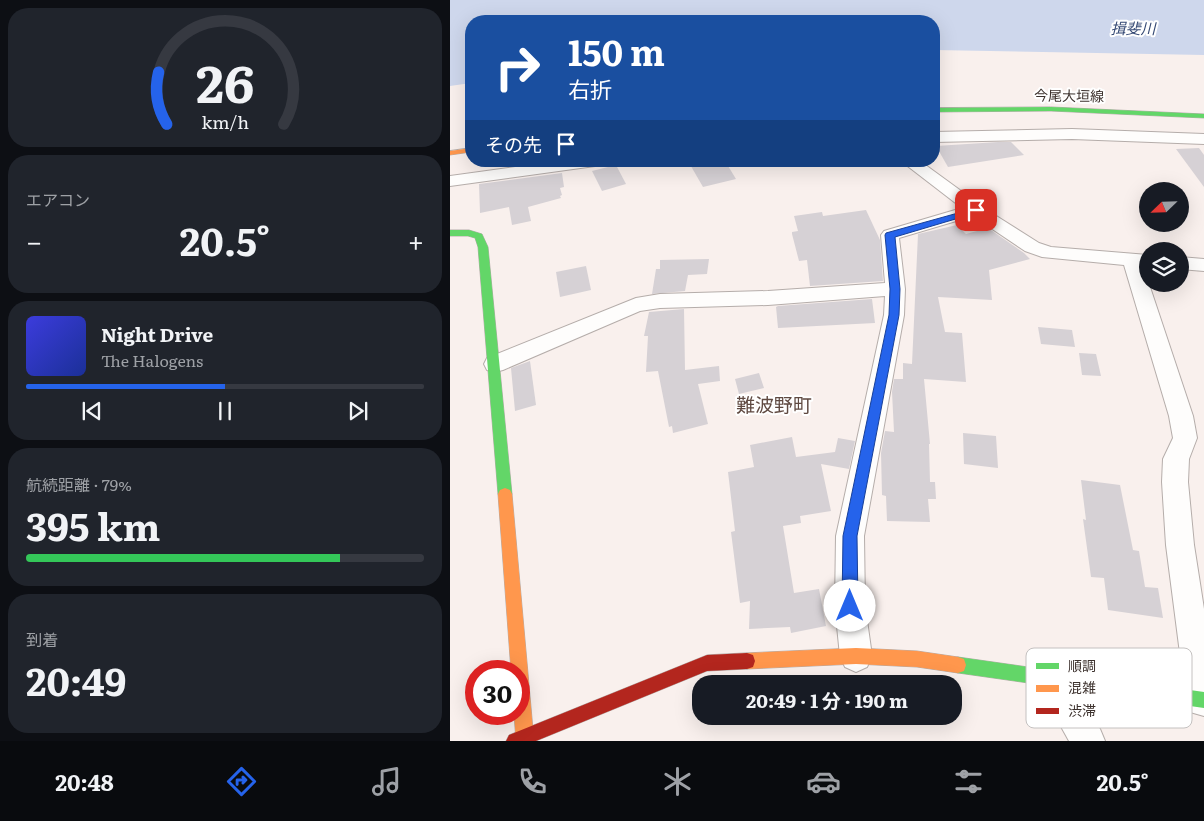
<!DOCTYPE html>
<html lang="ja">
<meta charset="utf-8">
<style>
body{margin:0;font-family:Literata,"Noto Sans JP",serif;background:#20242c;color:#f1f3f6;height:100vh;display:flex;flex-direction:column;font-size:19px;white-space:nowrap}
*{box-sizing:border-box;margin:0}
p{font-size:16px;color:#9ea1a6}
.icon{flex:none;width:28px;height:28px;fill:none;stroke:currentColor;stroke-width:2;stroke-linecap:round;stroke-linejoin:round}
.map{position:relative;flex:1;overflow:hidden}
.side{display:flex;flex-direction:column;gap:8px;padding:8px;background:#0d0f14;width:450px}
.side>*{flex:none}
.banner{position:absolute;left:15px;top:15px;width:475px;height:152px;border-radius:20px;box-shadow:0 5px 20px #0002;background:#1a4fa0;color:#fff;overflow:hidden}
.needle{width:32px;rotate:247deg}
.controls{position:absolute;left:689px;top:182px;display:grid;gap:10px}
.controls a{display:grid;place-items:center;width:50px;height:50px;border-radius:50%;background:#171b24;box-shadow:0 5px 20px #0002;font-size:25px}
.speed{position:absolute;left:15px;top:660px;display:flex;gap:10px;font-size:25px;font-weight:700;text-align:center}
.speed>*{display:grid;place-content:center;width:65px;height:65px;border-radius:50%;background:#171b24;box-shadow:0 5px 20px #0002;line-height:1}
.speed .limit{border:8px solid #d22;background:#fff;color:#111}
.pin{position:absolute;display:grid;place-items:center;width:42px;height:42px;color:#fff;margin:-21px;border-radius:10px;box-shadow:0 2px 8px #0006}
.me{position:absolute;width:55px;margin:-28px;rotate:0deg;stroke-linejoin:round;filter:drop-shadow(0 0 4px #0008)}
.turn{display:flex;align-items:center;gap:18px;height:105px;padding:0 20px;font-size:22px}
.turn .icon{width:65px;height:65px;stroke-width:2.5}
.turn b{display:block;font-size:35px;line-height:42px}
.then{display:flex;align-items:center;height:48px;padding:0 20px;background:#0003;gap:10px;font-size:19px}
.big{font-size:38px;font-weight:700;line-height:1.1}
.side .tile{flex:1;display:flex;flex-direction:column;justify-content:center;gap:8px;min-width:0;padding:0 18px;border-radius:20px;background:#20242c}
.side .dial{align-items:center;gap:0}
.dial svg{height:130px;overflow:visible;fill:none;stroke:#363941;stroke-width:7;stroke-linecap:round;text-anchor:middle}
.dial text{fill:#f1f3f6;stroke:none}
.song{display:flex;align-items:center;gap:15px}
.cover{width:60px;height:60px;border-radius:8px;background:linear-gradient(135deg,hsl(240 70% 55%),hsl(230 70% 35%))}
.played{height:5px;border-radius:2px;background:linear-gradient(90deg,#2563eb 50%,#363941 50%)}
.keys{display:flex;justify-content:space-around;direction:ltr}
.heat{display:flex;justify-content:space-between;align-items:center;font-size:28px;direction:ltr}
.charge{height:8px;border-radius:4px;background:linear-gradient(90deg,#34c759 79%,#363941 0)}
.trip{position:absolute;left:242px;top:675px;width:270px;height:50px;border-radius:20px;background:#171b24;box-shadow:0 5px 20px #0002;font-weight:700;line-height:50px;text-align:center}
.tabs{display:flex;height:80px;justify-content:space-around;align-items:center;background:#090b0e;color:#9ea1a6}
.tabs .icon{width:35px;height:35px}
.tabs .active{color:#2563eb}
.tabs b{font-size:22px;color:#f1f3f6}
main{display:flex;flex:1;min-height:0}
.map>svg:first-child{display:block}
</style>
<main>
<section class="side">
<div class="tile dial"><svg viewBox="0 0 100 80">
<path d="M14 69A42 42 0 1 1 86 69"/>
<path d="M14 69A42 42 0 0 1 9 37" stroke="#2563eb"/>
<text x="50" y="56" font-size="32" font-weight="700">26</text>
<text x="50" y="72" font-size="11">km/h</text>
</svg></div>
<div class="tile"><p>エアコン</p>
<div class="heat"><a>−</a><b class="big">20.5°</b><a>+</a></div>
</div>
<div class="tile">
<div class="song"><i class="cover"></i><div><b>Night Drive</b><p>The Halogens</p></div></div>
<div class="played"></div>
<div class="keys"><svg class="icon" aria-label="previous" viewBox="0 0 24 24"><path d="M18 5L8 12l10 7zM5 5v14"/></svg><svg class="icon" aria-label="pause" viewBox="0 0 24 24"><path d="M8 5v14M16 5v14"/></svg><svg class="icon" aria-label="next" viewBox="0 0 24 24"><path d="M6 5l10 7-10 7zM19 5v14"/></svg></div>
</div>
<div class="tile"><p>航続距離 · 79%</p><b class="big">395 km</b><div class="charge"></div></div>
<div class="tile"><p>到着</p><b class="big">20:49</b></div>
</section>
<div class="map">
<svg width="754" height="741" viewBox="0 0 754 741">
<rect width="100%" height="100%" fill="#f9f0ed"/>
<polygon fill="#ced7ec" points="0,0 754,0 754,55 484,50 484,21 21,21 21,83 0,86"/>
<g fill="#d6d1d5">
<polygon points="548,142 561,142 574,155 498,167 486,146"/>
<polygon points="749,148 754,155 754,187 726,149"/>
<polygon points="238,161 275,161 286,179 253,187"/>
<polygon points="166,165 176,184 152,191 142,171"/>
<polygon points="112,173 114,187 110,188 112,195 110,196 111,198 78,207 81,221 62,225 59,207 30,213 29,184"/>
<polygon points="416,210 430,240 433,281 360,286 357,260 349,261 342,234 342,232 348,231 344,216 372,212 373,216"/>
<polygon points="507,225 516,234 538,228 574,253 580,259 539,270 542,300 488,297 495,332 512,333 516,382 474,379 480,444 479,444 480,482 485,482 486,499 478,499 480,522 437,521 436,496 432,495 431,453 435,431 444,432 442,392 444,379 453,379 453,363 462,364 468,234"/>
<polygon points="259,259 257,274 238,275 235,291 202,294 206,269 210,269 210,260"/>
<polygon points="136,266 141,290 110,297 106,272"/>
<polygon points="422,299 425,323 328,328 326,307 328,306"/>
<polygon points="234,309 235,370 269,366 270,381 248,384 258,424 223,433 222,426 219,427 208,371 196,372 198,336 194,336 199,312"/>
<polygon points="588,327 622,330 625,347 591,344"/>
<polygon points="629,353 646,354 651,376 632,375"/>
<polygon points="80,361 86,405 65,411 61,368"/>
<polygon points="309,373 314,388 289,394 285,379"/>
<polygon points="513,433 546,436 548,468 514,464"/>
<polygon points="342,437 346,457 385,452 388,438 405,441 399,469 371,464 381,511 350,516 351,523 333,526 344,593 369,589 376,626 341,633 340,627 299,629 300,601 290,603 281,532 285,531 278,472 304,467 300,445"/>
<polygon points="631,480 670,485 683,550 689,551 695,587 708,588 713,618 658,610 654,578 641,577 633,519 636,520"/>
</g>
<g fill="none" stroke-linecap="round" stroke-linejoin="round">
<defs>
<g id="street">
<polygon points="622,129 754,134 754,144 622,139 484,142 484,132"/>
<polygon points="108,161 153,161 151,164 145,166 0,186 0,176"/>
<polygon points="451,161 470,161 540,212 589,243 601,247 698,255 698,267 694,267 698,284 699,284 743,416 747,438 739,459 738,482 744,545 754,609 754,716 740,712 736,700 716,545 712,482 713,459 723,438 719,416 674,265 592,257 575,251 523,216 449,238 455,289 454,315 414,536 415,606 422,656 417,667 406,672 395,667 390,656 385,606 386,536 434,315 435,296 318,305 210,308 190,311 53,370 45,372 37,370 34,364 37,358 186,298 210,294 318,291 435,283 431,235 434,231 512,208"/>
<polygon points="730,257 754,259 754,271 730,269"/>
<polygon points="600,662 611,667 650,729 655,741 619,741 584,678 589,667"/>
</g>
<g id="fast">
<polygon points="601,107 754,114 754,118 601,111 484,112 484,108"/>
<polygon points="0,230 19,230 32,234 38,247 62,494 60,498 55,500 50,498 48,494 28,247 25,238 18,236 0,236"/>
<polygon points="508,657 754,692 754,708 508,673 502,671 500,665 502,659"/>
</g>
<g id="slow">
<polygon points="21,148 21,152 0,155 0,151"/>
<polygon points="55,488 60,490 62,494 84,741 66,741 64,714 69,714 69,671 61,671 48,494 50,490"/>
<polygon points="406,648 467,651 508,657 514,659 516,665 514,671 508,673 467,667 406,664 297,669 291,667 289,661 291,655 297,653"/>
</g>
<polygon id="jam" points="297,653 303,655 305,661 303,667 297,669 257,671 86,741 56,741 59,735 257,655"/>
</defs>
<use href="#street" stroke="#b5adaa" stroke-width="2"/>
<use href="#fast" stroke="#b5adaa" stroke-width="1"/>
<use href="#slow" stroke="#b5adaa" stroke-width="1"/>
<use href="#jam" stroke="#b5adaa" stroke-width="1"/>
<use href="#street" fill="#fefdfc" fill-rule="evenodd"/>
<use href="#fast" fill="#63d668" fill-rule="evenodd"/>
<use href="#slow" fill="#ff974d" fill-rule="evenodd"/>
<use href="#jam" fill="#b3261e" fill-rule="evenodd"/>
</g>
<polygon fill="#2563eb" stroke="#184099" points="526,208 530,210 529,212 445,237 450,289 449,315 407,536 408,606 405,611 400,613 395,611 392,606 393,536 439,315 440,289 435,235 436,233"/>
<g text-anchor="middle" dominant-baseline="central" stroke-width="4" stroke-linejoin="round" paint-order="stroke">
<g font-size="14" fill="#3c312d" stroke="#fff">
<text transform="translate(619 95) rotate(1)">今尾大垣線</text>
</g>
<g font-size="15" font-style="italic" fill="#354974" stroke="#fff">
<text x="683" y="27">揖斐川</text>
</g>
<g font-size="19" fill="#5f4941" stroke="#fff">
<text x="324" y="404">難波野町</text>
</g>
</g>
<rect x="576" y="648" width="166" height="80" rx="8" fill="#fff" stroke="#c4c1c0" stroke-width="1"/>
<rect x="586" y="663" width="23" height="6" fill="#63d668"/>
<rect x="586" y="685" width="23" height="7" fill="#ff974d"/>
<rect x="586" y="708" width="23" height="6" fill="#b3261e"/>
<g font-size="14" fill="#3c312d">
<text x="618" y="671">順調</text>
<text x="618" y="693">混雑</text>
<text x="618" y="716">渋滞</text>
</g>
</svg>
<div class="controls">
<a><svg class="needle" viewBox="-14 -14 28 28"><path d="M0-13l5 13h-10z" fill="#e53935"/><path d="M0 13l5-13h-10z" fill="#9ea1a6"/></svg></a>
<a><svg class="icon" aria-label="layers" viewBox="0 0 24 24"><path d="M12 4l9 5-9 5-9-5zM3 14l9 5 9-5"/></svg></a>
</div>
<div class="speed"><div class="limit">30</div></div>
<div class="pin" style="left:526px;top:210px;background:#d93025"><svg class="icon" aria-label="arrive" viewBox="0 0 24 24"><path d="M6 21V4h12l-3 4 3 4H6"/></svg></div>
<svg class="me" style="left:400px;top:606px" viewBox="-20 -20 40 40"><circle r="19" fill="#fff"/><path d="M0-13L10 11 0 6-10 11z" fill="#2563eb"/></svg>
<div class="trip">20:49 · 1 分 · 190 m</div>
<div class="banner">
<div class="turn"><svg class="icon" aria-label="right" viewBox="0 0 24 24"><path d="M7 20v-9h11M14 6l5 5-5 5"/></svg><div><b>150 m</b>右折</div></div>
<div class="then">その先<svg class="icon" aria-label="arrive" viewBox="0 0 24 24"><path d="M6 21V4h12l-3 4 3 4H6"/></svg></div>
</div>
</div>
</main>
<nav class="tabs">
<b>20:48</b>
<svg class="icon active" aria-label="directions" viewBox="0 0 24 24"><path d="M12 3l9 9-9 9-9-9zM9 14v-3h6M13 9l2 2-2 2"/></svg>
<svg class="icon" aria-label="music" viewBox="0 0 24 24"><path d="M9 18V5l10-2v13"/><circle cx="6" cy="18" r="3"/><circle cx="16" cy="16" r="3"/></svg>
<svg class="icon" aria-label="phone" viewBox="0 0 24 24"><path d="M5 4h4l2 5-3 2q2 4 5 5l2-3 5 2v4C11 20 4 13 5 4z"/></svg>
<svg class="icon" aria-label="climate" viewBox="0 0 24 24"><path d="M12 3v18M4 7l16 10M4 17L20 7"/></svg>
<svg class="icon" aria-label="car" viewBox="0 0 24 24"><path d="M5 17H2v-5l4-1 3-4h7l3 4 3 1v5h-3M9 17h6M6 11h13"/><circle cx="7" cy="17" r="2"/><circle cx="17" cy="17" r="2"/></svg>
<svg class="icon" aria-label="filters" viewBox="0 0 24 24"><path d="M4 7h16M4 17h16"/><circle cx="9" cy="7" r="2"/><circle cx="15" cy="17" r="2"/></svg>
<b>20.5°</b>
</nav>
